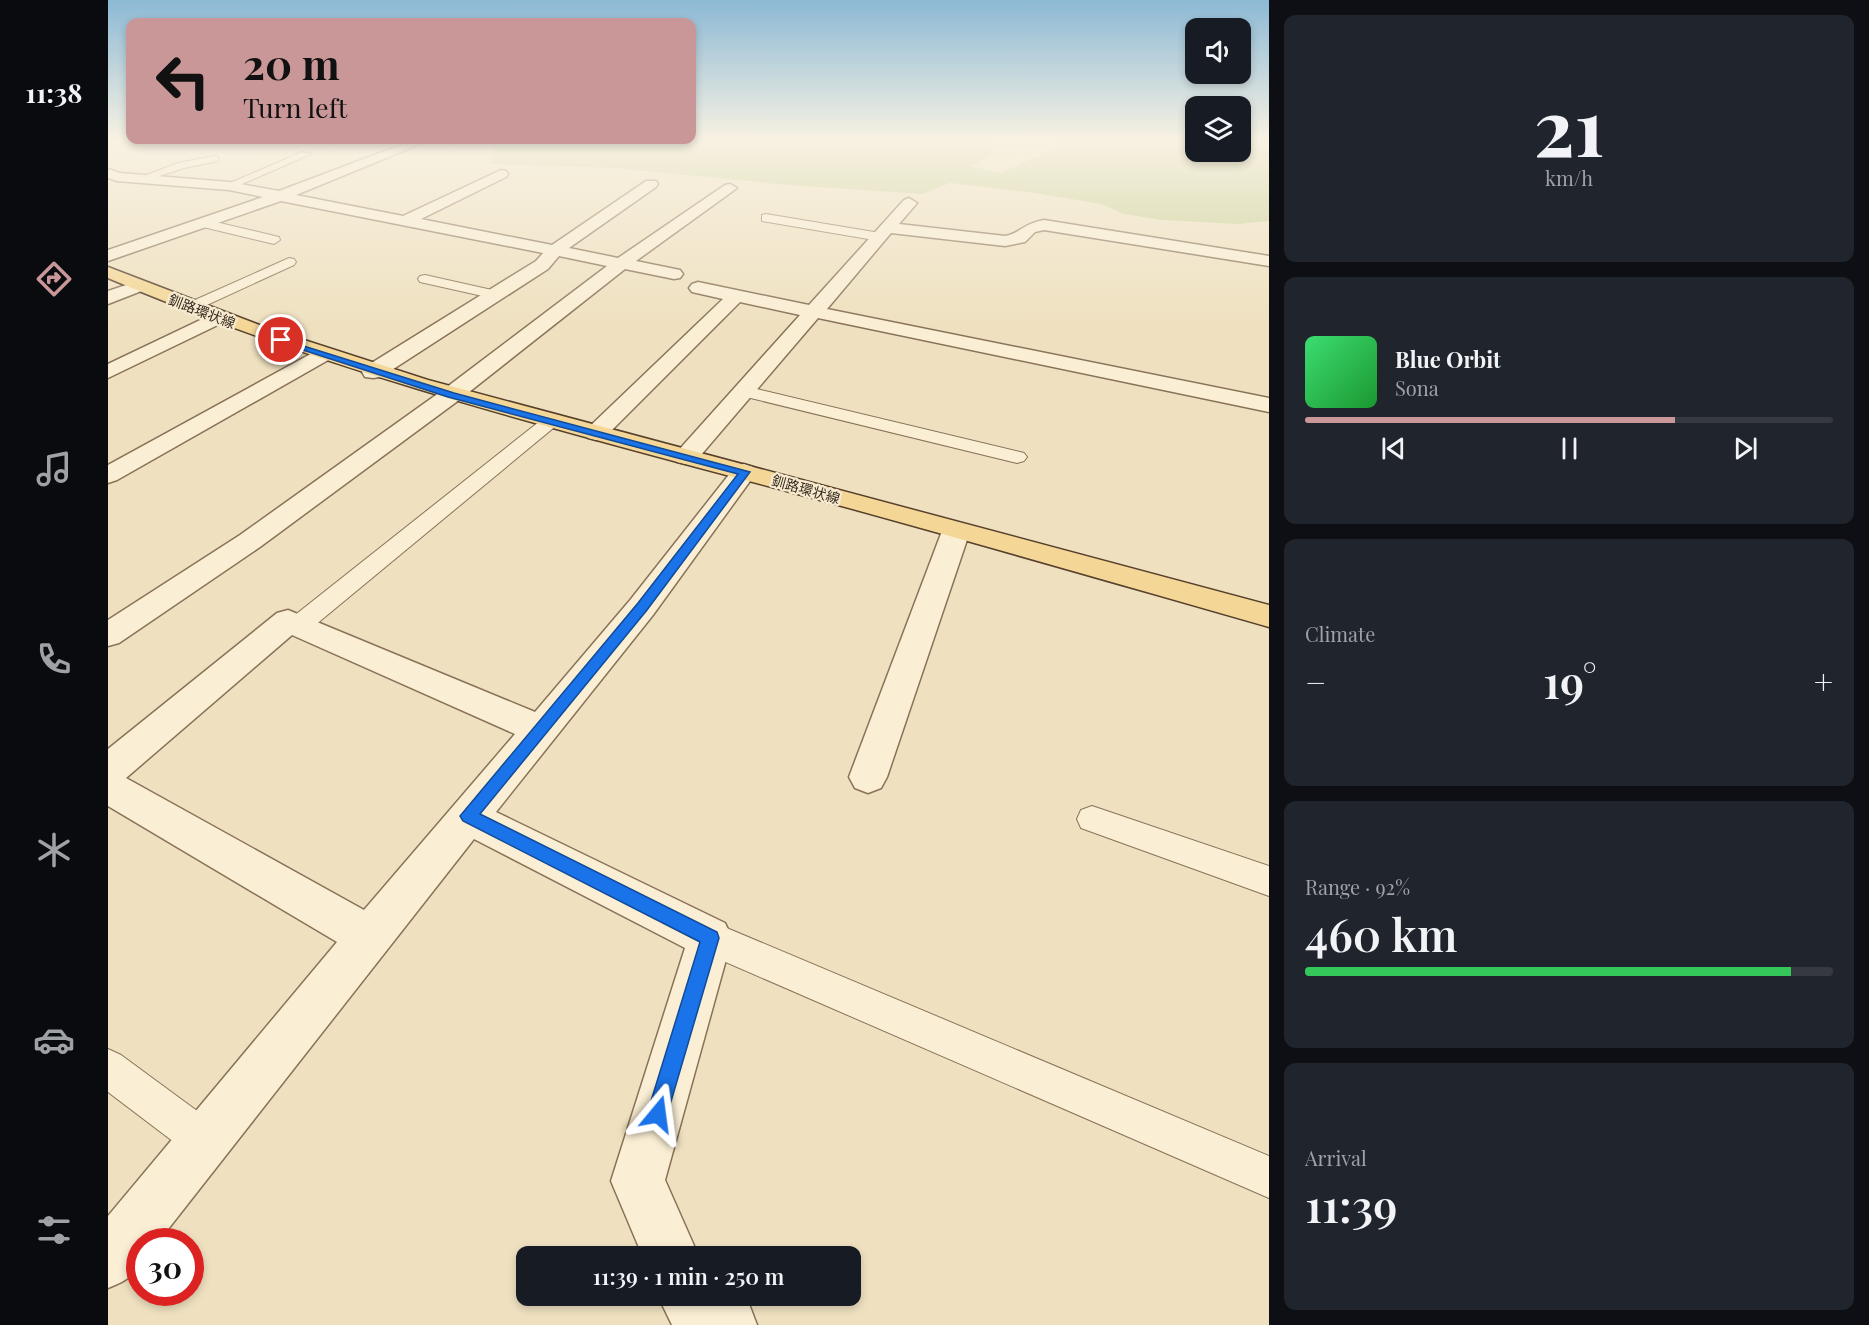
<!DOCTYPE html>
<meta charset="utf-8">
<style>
body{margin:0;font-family:"Playfair Display","Noto Sans JP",serif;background:#20242c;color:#f1f3f6;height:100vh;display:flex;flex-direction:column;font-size:22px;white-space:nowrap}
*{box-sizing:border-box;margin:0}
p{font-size:20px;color:#9ea1a6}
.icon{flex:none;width:33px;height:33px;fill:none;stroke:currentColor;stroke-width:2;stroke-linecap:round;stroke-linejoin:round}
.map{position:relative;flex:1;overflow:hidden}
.drawer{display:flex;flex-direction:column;gap:15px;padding:15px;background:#0d0f14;width:600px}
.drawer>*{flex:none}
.guide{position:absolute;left:18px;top:18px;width:570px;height:126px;border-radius:12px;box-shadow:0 3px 9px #0003;background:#ca9799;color:#111;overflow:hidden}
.tools{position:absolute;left:1077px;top:18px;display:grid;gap:12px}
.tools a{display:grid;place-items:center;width:66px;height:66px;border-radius:12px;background:#171b24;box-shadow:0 3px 9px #0003;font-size:30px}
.speed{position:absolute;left:18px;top:1228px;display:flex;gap:12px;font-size:30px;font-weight:700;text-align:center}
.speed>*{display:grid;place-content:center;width:78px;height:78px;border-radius:50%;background:#171b24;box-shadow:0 3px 9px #0003;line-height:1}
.speed .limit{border:9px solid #d22;background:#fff;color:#111}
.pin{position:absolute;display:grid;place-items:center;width:51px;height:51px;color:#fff;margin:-26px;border:3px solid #fff;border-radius:50%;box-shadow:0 2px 6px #0007}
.me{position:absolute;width:66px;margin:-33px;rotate:16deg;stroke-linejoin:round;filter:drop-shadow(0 0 4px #0008)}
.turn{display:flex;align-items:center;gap:21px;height:126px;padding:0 18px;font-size:27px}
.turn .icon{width:78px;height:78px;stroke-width:2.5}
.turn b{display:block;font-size:42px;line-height:51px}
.big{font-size:45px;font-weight:600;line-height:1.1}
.drawer .tile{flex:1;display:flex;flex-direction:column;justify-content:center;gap:9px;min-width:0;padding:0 21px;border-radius:12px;background:#20242c}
.drawer .dial{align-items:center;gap:0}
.dial b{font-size:78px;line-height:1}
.song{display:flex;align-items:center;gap:18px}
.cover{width:72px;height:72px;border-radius:9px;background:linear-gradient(135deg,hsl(140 70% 55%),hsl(130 70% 35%))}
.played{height:6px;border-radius:3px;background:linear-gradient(90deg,#ca9799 70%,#363941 70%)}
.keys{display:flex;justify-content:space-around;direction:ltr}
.heat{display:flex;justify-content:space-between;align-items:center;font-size:33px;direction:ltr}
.charge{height:9px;border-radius:4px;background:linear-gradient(90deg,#34c759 92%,#363941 0)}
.trip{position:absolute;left:408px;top:1246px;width:345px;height:60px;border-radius:12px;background:#171b24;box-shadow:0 3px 9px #0003;font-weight:600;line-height:60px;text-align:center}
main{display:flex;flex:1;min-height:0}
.menu{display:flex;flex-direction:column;width:108px;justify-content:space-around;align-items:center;background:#090b0e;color:#9ea1a6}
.menu .icon{width:42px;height:42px}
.menu .current{color:#ca9799}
.menu b{font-size:27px;color:#f1f3f6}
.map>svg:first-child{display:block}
</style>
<main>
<nav class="menu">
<b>11:38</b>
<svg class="icon current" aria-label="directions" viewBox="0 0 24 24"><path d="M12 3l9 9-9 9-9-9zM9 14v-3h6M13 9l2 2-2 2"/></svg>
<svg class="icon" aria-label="music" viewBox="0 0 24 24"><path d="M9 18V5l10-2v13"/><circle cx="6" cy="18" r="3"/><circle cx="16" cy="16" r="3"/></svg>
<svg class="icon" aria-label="phone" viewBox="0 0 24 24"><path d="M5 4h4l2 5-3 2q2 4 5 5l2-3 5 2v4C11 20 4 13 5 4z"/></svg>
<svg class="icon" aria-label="climate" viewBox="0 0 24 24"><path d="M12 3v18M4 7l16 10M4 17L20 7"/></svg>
<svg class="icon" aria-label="car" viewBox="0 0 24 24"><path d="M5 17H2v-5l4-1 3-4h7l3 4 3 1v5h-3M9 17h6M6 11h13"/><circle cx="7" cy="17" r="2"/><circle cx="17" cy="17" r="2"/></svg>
<svg class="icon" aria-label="filters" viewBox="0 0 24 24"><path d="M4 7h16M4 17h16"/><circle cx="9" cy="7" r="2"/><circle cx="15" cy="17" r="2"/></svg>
</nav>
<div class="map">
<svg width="1161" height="1325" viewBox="0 0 1161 1325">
<rect width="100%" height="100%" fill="#efe1c0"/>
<polygon fill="#c7ce94" points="879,139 885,155 861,166 892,173 952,147 952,139 1087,139 1088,152 1132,152 1133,139 1161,139 1161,221 1130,224 1055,220 1016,214 993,204 927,193 842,183 815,194 681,185 506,168 381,164 385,157 385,140"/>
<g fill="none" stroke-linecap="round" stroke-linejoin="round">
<defs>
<g id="lane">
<path d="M216 140H237C232 145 221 145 216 140Z"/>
<polygon points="333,140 348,140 349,141 344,144"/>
<polygon points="194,152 203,154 125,188 117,188 115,186"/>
<polygon points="106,156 110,157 110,161 76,168 33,182 28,179 70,163"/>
<polygon points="658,214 772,233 778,237 772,241 654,221 654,215"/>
<polygon points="95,219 171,237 172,240 166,244 91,226 91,220"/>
<polygon points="181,258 186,259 188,262 186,265 88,310 83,311 76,307 78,304"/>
<polygon points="317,275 393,292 395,295 388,299 312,282 310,279 312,276"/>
<polygon points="636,386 916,453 919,457 916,461 909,463 630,395 627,391 630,387"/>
<polygon points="443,416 449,417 452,421 449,425 200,631 191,634 182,631 179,625 182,619 437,417"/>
<polygon points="984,806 1161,866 1161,896 973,828 969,819 973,810"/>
<polygon points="602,921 1161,1156 1161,1198 590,950 585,938 590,926"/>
<polygon points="0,1049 13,1055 111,1127 117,1141 111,1155 97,1161 83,1155 0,1092"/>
</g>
<g id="street">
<polygon points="306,140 322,140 188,195 295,216 393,170 398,171 400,174 398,177 313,219 444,245 538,181 548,181 550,184 548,187 461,248 510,258 617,185 622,184 629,188 528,261 572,270 575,274 572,278 566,279 517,269 351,400 152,547 11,643 0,646 0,620 132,535 335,390 499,266 451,256 440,269 273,377 265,378 257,377 254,372 257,367 428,261 435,253 173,201 0,261 0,250 155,197 121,190 9,181 0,178 0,169 12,173 121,182 171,191"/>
<path d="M801 198 809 203 791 224 897 236C911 234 916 223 936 220L1161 256V266L936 230 927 232 917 242 897 246 783 233 719 309 1161 398V412L710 318 587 462 578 464 569 462 566 457 569 452 692 315 632 302 496 438 488 440 480 438 476 433 480 428 615 299 584 292 581 288 584 284 590 282 701 305 796 200Z"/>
<polygon points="30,281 36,282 39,286 36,290 0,304 0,291"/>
<polygon points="109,312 116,314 119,318 116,322 0,378 0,364"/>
<polygon points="215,349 222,351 225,355 222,359 9,480 0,483 0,465 208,351"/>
<path d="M636 464 645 467 649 472 645 477 545 615 388 812 617 923 624 938 557 1180 591 1257H535L503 1181 577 948 366 839 50 1242H32C32 1272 27 1277 0 1288V1216L229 942 0 806V749L169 613 180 610 427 712 523 599 627 467ZM184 635 407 734 256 910 18 778Z"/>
<polygon points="848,522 858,525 862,531 779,777 773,788 760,793 747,788 741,777 834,531 838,525"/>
<polygon points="550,1296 626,1296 641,1304 649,1325 564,1325"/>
</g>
<path id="primary" d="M0 267 162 329 320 380 1161 605V627C1003 582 845 536 686 493 454 431 222 373 0 278Z"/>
</defs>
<use href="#lane" stroke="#897258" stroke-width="2"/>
<use href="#street" stroke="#897258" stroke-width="3"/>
<use href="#primary" stroke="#57402c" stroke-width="3"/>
<use href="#lane" fill="#faeed4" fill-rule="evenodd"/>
<use href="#street" fill="#faeed4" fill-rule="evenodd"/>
<use href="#primary" fill="#f4d797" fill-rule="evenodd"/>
</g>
<linearGradient id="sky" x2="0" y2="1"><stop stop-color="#8cb9d5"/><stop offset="0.43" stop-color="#f8f2e3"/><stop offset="1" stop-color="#f8f2e3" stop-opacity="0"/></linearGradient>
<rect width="1161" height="325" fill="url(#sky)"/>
<polygon fill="#1a73e8" stroke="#114b97" stroke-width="1.5" points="170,338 346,393 642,472 539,610 372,814 609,932 611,938 557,1122 550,1125 542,1122 539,1114 592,942 355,821 352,816 530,603 630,474 340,397 170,342"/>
<g text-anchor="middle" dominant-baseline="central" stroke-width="4.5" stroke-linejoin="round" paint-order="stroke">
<g font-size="14" fill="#382a1d" stroke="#f6ebd0">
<text transform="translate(94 311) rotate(21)">釧路環状線</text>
<text transform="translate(698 489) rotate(16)">釧路環状線</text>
</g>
</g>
</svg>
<div class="tools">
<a><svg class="icon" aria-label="sound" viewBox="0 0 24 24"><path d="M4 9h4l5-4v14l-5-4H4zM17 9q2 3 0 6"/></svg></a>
<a><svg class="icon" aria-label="layers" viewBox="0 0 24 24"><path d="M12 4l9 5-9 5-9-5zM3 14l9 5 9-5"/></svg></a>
</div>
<div class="speed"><div class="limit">30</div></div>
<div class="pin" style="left:173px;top:340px;background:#d93025"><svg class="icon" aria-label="arrive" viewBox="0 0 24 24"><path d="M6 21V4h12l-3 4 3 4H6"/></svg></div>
<svg class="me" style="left:550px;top:1114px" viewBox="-20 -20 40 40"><path d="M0-17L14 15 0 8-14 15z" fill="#1a73e8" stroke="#fff" stroke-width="4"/></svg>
<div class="trip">11:39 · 1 min · 250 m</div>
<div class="guide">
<div class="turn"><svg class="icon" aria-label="left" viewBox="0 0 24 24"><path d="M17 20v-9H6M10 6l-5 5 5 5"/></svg><div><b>20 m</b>Turn left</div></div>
</div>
</div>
<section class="drawer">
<div class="tile dial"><b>21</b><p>km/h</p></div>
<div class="tile">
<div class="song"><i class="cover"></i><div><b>Blue Orbit</b><p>Sona</p></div></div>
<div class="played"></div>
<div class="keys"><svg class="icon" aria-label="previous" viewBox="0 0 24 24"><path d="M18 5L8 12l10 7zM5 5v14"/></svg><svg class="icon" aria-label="pause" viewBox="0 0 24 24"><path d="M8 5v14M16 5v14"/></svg><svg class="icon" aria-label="next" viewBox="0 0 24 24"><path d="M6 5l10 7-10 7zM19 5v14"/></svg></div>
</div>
<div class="tile"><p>Climate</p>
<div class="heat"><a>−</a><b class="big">19°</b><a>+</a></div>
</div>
<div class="tile"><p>Range · 92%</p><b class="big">460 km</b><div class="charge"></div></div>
<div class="tile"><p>Arrival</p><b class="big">11:39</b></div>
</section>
</main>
